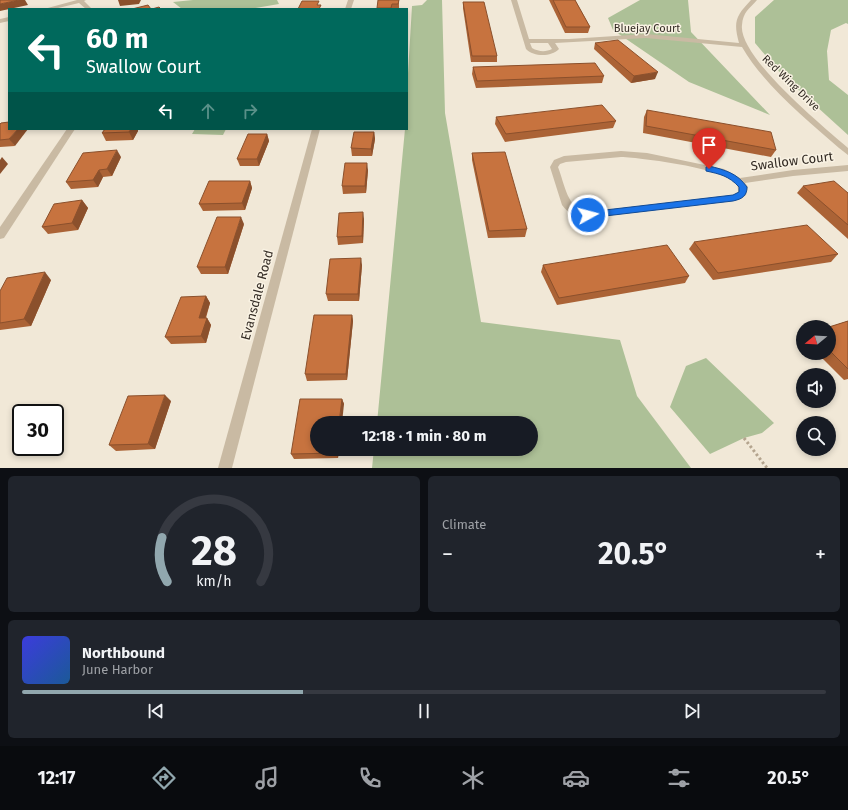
<!DOCTYPE html>
<meta charset="utf-8">
<style>
body{margin:0;font-family:"Fira Sans",sans-serif;background:#20242c;color:#f1f3f6;height:100vh;display:flex;flex-direction:column;font-size:15px;white-space:nowrap}
*{box-sizing:border-box;margin:0}
p{font-size:13px;color:#9ea1a6}
.icon{flex:none;width:22px;height:22px;fill:none;stroke:currentColor;stroke-width:2;stroke-linecap:round;stroke-linejoin:round}
.map{position:relative;height:468px;overflow:hidden}
.drawer{display:flex;flex-direction:column;gap:8px;padding:8px;background:#0d0f14;flex:1}
.drawer>*{flex:none}
.guide{position:absolute;left:8px;top:8px;width:400px;height:122px;border-radius:0px;box-shadow:0 2px 6px #0003;background:#00695c;color:#fff;overflow:hidden}
.needle{width:26px;rotate:252deg}
.controls{position:absolute;left:796px;top:320px;display:grid;gap:8px}
.controls a{display:grid;place-items:center;width:40px;height:40px;border-radius:50%;background:#171b24;box-shadow:0 2px 6px #0003;font-size:20px}
.speed{position:absolute;left:12px;top:404px;display:flex;gap:8px;font-size:20px;font-weight:700;text-align:center}
.speed>*{display:grid;place-content:center;width:52px;height:52px;border-radius:50%;background:#171b24;box-shadow:0 2px 6px #0003;line-height:1}
.speed .limit{border:2px solid #111;border-radius:6px;background:#fff;color:#111}
.pin{position:absolute;display:grid;place-items:center;width:34px;height:34px;color:#fff;margin:-41px -17px;border-radius:50% 50% 50% 0;rotate:-45deg;box-shadow:0 0 4px #0007}
.pin .icon{rotate:45deg}
.me{position:absolute;width:44px;margin:-22px;rotate:83deg;stroke-linejoin:round;filter:drop-shadow(0 0 3px #0008)}
.turn{display:flex;align-items:center;gap:14px;height:84px;padding:0 12px;font-size:18px}
.turn .icon{width:52px;height:52px;stroke-width:2.5}
.turn b{display:block;font-size:28px;line-height:34px}
.lanes{display:flex;align-items:center;height:38px;padding:0 12px;background:#0003;justify-content:center;gap:20px;direction:ltr}
.lanes .off{opacity:.35}
.big{font-size:30px;font-weight:700;line-height:1.1}
.drawer .tile{flex:1;display:flex;flex-direction:column;justify-content:center;gap:6px;min-width:0;padding:0 14px;border-radius:6px;background:#20242c}
.drawer .dial{align-items:center;gap:0}
.dial svg{height:104px;overflow:visible;fill:none;stroke:#363941;stroke-width:7;stroke-linecap:round;text-anchor:middle}
.dial text{fill:#f1f3f6;stroke:none}
.song{display:flex;align-items:center;gap:12px}
.cover{width:48px;height:48px;border-radius:6px;background:linear-gradient(135deg,hsl(240 70% 55%),hsl(210 70% 35%))}
.played{height:4px;border-radius:2px;background:linear-gradient(90deg,#91a7ae 35%,#363941 35%)}
.keys{display:flex;justify-content:space-around;direction:ltr}
.heat{display:flex;justify-content:space-between;align-items:center;font-size:22px;direction:ltr}
.drawer .tiles{flex:1;display:grid;gap:8px;grid-template-columns:1fr 1fr}
.tile:last-child{grid-column:span 2}
.trip{position:absolute;left:310px;top:416px;width:228px;height:40px;border-radius:20px;background:#171b24;box-shadow:0 2px 6px #0003;font-weight:700;line-height:40px;text-align:center}
.dock{display:flex;height:64px;justify-content:space-around;align-items:center;background:#090b0e;color:#9ea1a6}
.dock .icon{width:28px;height:28px}
.dock .active{color:#91a7ae}
.dock b{font-size:18px;color:#f1f3f6}
.map>svg:first-child{display:block}
</style>
<div class="map">
<svg width="848" height="468" viewBox="0 0 848 468">
<rect width="100%" height="100%" fill="#f1e8d7"/>
<g fill="#adc097">
<polygon points="193,0 277,0 279,4 249,9 182,9 173,2"/>
<polygon points="427,0 442,0 445,113 481,322 620,340 637,396 691,468 372,468 374,449 531,449 531,423 377,423 405,129 407,129 407,90 412,6 422,5"/>
<polygon points="640,0 688,0 691,32 770,115 689,82 613,30 608,18"/>
<polygon points="774,0 848,0 848,24 846,23 831,30 827,51 829,80 848,95 848,135 782,75 755,43 755,17"/>
<polygon points="195,129 226,129 223,135 192,134"/>
<polygon points="706,358 774,423 762,433 744,438 710,454 670,407 686,366"/>
</g>
<g fill="none" stroke-linecap="round" stroke-linejoin="round">
<polyline stroke="#b4a48e" stroke-width="3" stroke-dasharray="2.5 2.5" stroke-linecap="butt" points="744,438 767,468"/>
<g fill="#c9baa3" fill-rule="evenodd">
<polygon points="77,0 86,0 84,1 92,9 86,9 79,3 54,9 44,9"/>
<polygon points="348,0 354,0 351,9 345,9"/>
<path d="M511 0H517L529 39H569L646 34 739 43C733 21 736 16 751 0H757C749 9 743 12 742 25 738 57 824 127 848 148V155L839 148C806 119 764 85 742 47L646 38 555 43 559 49C551 57 534 57 526 49ZM530 43H548L552 49C546 52 539 52 532 48Z"/>
<polygon points="9,17 9,21 0,23 0,19"/>
<polygon points="67,129 75,129 4,238 0,239 0,227"/>
<polygon points="312,129 320,129 232,468 218,468"/>
<path d="M621 151 647 153 724 169 740 178 793 170 848 165V171L793 176 745 183 748 187 746 195 741 199 733 201 588 218C578 217 568 214 562 205L550 167 554 160 564 156ZM621 157C644 158 721 168 736 183 738 186 738 189 738 192L733 195 588 212C567 209 565 185 558 167L560 164 566 162Z"/>
</g>
</g>
<g fill="#ab6336">
<polygon points="399,0 399,9 377,9 377,8"/>
<polygon points="549,0 575,0 590,27 588,33 565,33"/>
<polygon points="463,2 497,56 497,62 471,62 463,8"/>
<polygon points="595,43 655,79 631,83 594,49"/>
<polygon points="473,67 604,76 602,83 476,88 472,74"/>
<polygon points="647,110 776,150 771,157 643,133 644,117"/>
<polygon points="496,117 616,121 613,128 505,142 495,124"/>
<polygon points="0,124 15,146 0,147"/>
<polygon points="105,129 138,129 138,131 133,140 106,141 102,133"/>
<rect x="258" y="129" width="19" height="1"/>
<polygon points="374,132 375,139 372,156 352,156 351,148"/>
<polygon points="267,134 269,141 259,166 240,166 237,159"/>
<polygon points="472,153 527,229 525,237 488,238 472,160"/>
<polygon points="121,157 112,176 103,177 98,187 71,189 66,182"/>
<polygon points="368,170 366,193 343,194 342,186"/>
<polygon points="250,181 252,188 245,210 203,211 199,204"/>
<polygon points="803,186 848,193 848,239 797,193"/>
<polygon points="82,200 88,208 78,230 48,234 42,227"/>
<polygon points="364,219 363,243 338,245 337,237"/>
<polygon points="244,224 228,274 201,274 197,267"/>
<polygon points="694,242 838,254 831,262 713,280 689,249"/>
<polygon points="362,265 359,301 328,301 326,294"/>
<polygon points="543,265 689,276 685,283 557,305 541,272"/>
<polygon points="51,280 31,326 0,330 0,291"/>
<polygon points="206,296 210,303 206,318 207,318 211,325 206,343 171,344 165,337"/>
<polygon points="352,315 353,321 347,380 307,381 305,374"/>
<polygon points="848,321 848,379 844,380 817,353 829,353 829,327"/>
<polygon points="342,399 344,404 317,449 339,449 338,458 294,459 291,454"/>
<polygon points="171,401 155,449 116,451 109,445"/>
</g>
<g fill="#8b502c">
<polygon points="19,0 25,0 28,5 0,11 0,4"/>
<polygon points="118,0 141,0 139,4 120,6"/>
<polygon points="658,72 655,79 631,83 634,76"/>
<polygon points="18,129 28,129 15,146 9,139"/>
<polygon points="131,129 138,129 138,131 133,140 129,132"/>
<polygon points="374,132 375,139 372,156 371,149"/>
<polygon points="267,134 269,141 259,166 257,159"/>
<polygon points="117,150 121,157 112,176 107,169"/>
<polygon points="2,157 8,164 0,174 0,160"/>
<polygon points="367,163 368,170 366,193 365,186"/>
<polygon points="99,170 103,177 98,187 93,180"/>
<polygon points="250,181 252,188 245,210 242,203"/>
<polygon points="82,200 88,208 78,230 72,223"/>
<polygon points="363,212 364,219 363,243 362,236"/>
<polygon points="241,217 244,224 228,274 225,267"/>
<polygon points="361,258 362,265 359,301 358,294"/>
<polygon points="45,272 51,280 31,326 24,319"/>
<polygon points="206,296 210,303 203,325 199,318"/>
<polygon points="352,315 353,321 347,380 346,374"/>
<polygon points="207,318 211,325 206,343 201,336"/>
<polygon points="165,395 171,401 155,449 148,444"/>
<polygon points="342,399 344,404 342,423 339,423"/>
<polygon points="336,449 339,449 338,458 336,453"/>
</g>
<g fill="#c7733f" stroke="#8b502c">
<polygon points="0,0 19,0 0,4"/>
<polygon points="378,0 399,0 398,4 392,4 391,8 377,8"/>
<polygon points="553,0 575,0 590,27 566,27"/>
<polygon points="302,1 319,1 317,5 321,5 319,9 298,9"/>
<polygon points="463,2 484,2 497,56 472,56"/>
<polygon points="148,5 151,9 132,9"/>
<polygon points="159,7 161,9 152,9"/>
<polygon points="618,40 658,72 634,76 595,43"/>
<polygon points="595,63 604,76 477,81 473,67"/>
<polygon points="602,105 616,121 506,134 496,117"/>
<polygon points="647,110 771,132 776,150 646,126"/>
<polygon points="9,122 9,129 18,129 9,139 0,140 0,124 1,123"/>
<polygon points="105,129 131,129 129,132 102,133"/>
<polygon points="354,132 374,132 371,149 351,148"/>
<polygon points="248,134 267,134 257,159 237,159"/>
<polygon points="117,150 107,169 99,170 93,180 66,182 83,153"/>
<polygon points="505,152 527,229 489,231 472,153"/>
<polygon points="345,163 367,163 365,186 342,186"/>
<polygon points="209,181 250,181 242,203 199,204"/>
<polygon points="834,181 848,193 848,225 803,186"/>
<polygon points="82,200 72,223 42,227 54,204"/>
<polygon points="363,212 362,236 337,237 339,213"/>
<polygon points="217,217 241,217 225,267 197,267"/>
<polygon points="807,225 838,254 718,273 694,242"/>
<polygon points="667,245 689,276 559,298 543,265"/>
<polygon points="361,258 358,294 326,294 330,259"/>
<polygon points="45,272 24,319 0,323 0,291 7,278"/>
<polygon points="206,296 199,318 207,318 201,336 165,337 181,297"/>
<polygon points="314,315 352,315 346,374 305,374"/>
<polygon points="848,321 848,369 829,350 829,327"/>
<polygon points="165,395 148,444 109,445 128,396"/>
<polygon points="300,399 342,399 339,423 317,423 317,449 336,449 336,453 291,454"/>
</g>
<path fill="#1a73e8" stroke="#114b97" d="M709 166C725 170 737 173 747 187 747 196 742 199 733 201L588 218 584 215 588 212 733 195 739 192V187C729 176 720 174 706 171V167Z"/>
<g text-anchor="middle" dominant-baseline="central" stroke-width="3" stroke-linejoin="round" paint-order="stroke">
<g font-size="11" fill="#342c25" stroke="#f9f2e3">
<text x="647" y="28">Bluejay Court</text>
<text transform="translate(791 83) rotate(44)">Red Wing Drive</text>
</g>
<g font-size="13" fill="#342c25" stroke="#f9f2e3">
<text transform="translate(792 161) rotate(-7)">Swallow Court</text>
<text transform="translate(257 295) rotate(-75)">Evansdale Road</text>
</g>
</g>
</svg>
<div class="controls">
<a><svg class="needle" viewBox="-14 -14 28 28"><path d="M0-13l5 13h-10z" fill="#e53935"/><path d="M0 13l5-13h-10z" fill="#9ea1a6"/></svg></a>
<a><svg class="icon" aria-label="sound" viewBox="0 0 24 24"><path d="M4 9h4l5-4v14l-5-4H4zM17 9q2 3 0 6"/></svg></a>
<a><svg class="icon" aria-label="search" viewBox="0 0 24 24"><circle cx="10" cy="10" r="6"/><path d="M15 15l6 6"/></svg></a>
</div>
<div class="speed"><div class="limit">30</div></div>
<div class="pin" style="left:709px;top:169px;background:#d93025"><svg class="icon" aria-label="arrive" viewBox="0 0 24 24"><path d="M6 21V4h12l-3 4 3 4H6"/></svg></div>
<svg class="me" style="left:588px;top:215px" viewBox="-20 -20 40 40"><circle r="17" fill="#1a73e8" stroke="#fff" stroke-width="3"/><path d="M0-11L8 9 0 5-8 9z" fill="#fff"/></svg>
<div class="trip">12:18 · 1 min · 80 m</div>
<div class="guide">
<div class="turn"><svg class="icon" aria-label="left" viewBox="0 0 24 24"><path d="M17 20v-9H6M10 6l-5 5 5 5"/></svg><div><b>60 m</b>Swallow Court</div></div>
<div class="lanes"><svg class="icon" aria-label="left" viewBox="0 0 24 24"><path d="M17 20v-9H6M10 6l-5 5 5 5"/></svg><svg class="icon off" aria-label="ahead" viewBox="0 0 24 24"><path d="M12 20V5M6 11l6-6 6 6"/></svg><svg class="icon off" aria-label="right" viewBox="0 0 24 24"><path d="M7 20v-9h11M14 6l5 5-5 5"/></svg></div>
</div>
</div>
<section class="drawer">
<div class="tiles">
<div class="tile dial"><svg viewBox="0 0 100 80">
<path d="M14 69A42 42 0 1 1 86 69"/>
<path d="M14 69A42 42 0 0 1 10 35" stroke="#91a7ae"/>
<text x="50" y="56" font-size="32" font-weight="700">28</text>
<text x="50" y="72" font-size="11">km/h</text>
</svg></div>
<div class="tile"><p>Climate</p>
<div class="heat"><a>−</a><b class="big">20.5°</b><a>+</a></div>
</div>
<div class="tile">
<div class="song"><i class="cover"></i><div><b>Northbound</b><p>June Harbor</p></div></div>
<div class="played"></div>
<div class="keys"><svg class="icon" aria-label="previous" viewBox="0 0 24 24"><path d="M18 5L8 12l10 7zM5 5v14"/></svg><svg class="icon" aria-label="pause" viewBox="0 0 24 24"><path d="M8 5v14M16 5v14"/></svg><svg class="icon" aria-label="next" viewBox="0 0 24 24"><path d="M6 5l10 7-10 7zM19 5v14"/></svg></div>
</div>
</div>
</section>
<nav class="dock">
<b>12:17</b>
<svg class="icon active" aria-label="directions" viewBox="0 0 24 24"><path d="M12 3l9 9-9 9-9-9zM9 14v-3h6M13 9l2 2-2 2"/></svg>
<svg class="icon" aria-label="music" viewBox="0 0 24 24"><path d="M9 18V5l10-2v13"/><circle cx="6" cy="18" r="3"/><circle cx="16" cy="16" r="3"/></svg>
<svg class="icon" aria-label="phone" viewBox="0 0 24 24"><path d="M5 4h4l2 5-3 2q2 4 5 5l2-3 5 2v4C11 20 4 13 5 4z"/></svg>
<svg class="icon" aria-label="climate" viewBox="0 0 24 24"><path d="M12 3v18M4 7l16 10M4 17L20 7"/></svg>
<svg class="icon" aria-label="car" viewBox="0 0 24 24"><path d="M5 17H2v-5l4-1 3-4h7l3 4 3 1v5h-3M9 17h6M6 11h13"/><circle cx="7" cy="17" r="2"/><circle cx="17" cy="17" r="2"/></svg>
<svg class="icon" aria-label="filters" viewBox="0 0 24 24"><path d="M4 7h16M4 17h16"/><circle cx="9" cy="7" r="2"/><circle cx="15" cy="17" r="2"/></svg>
<b>20.5°</b>
</nav>
